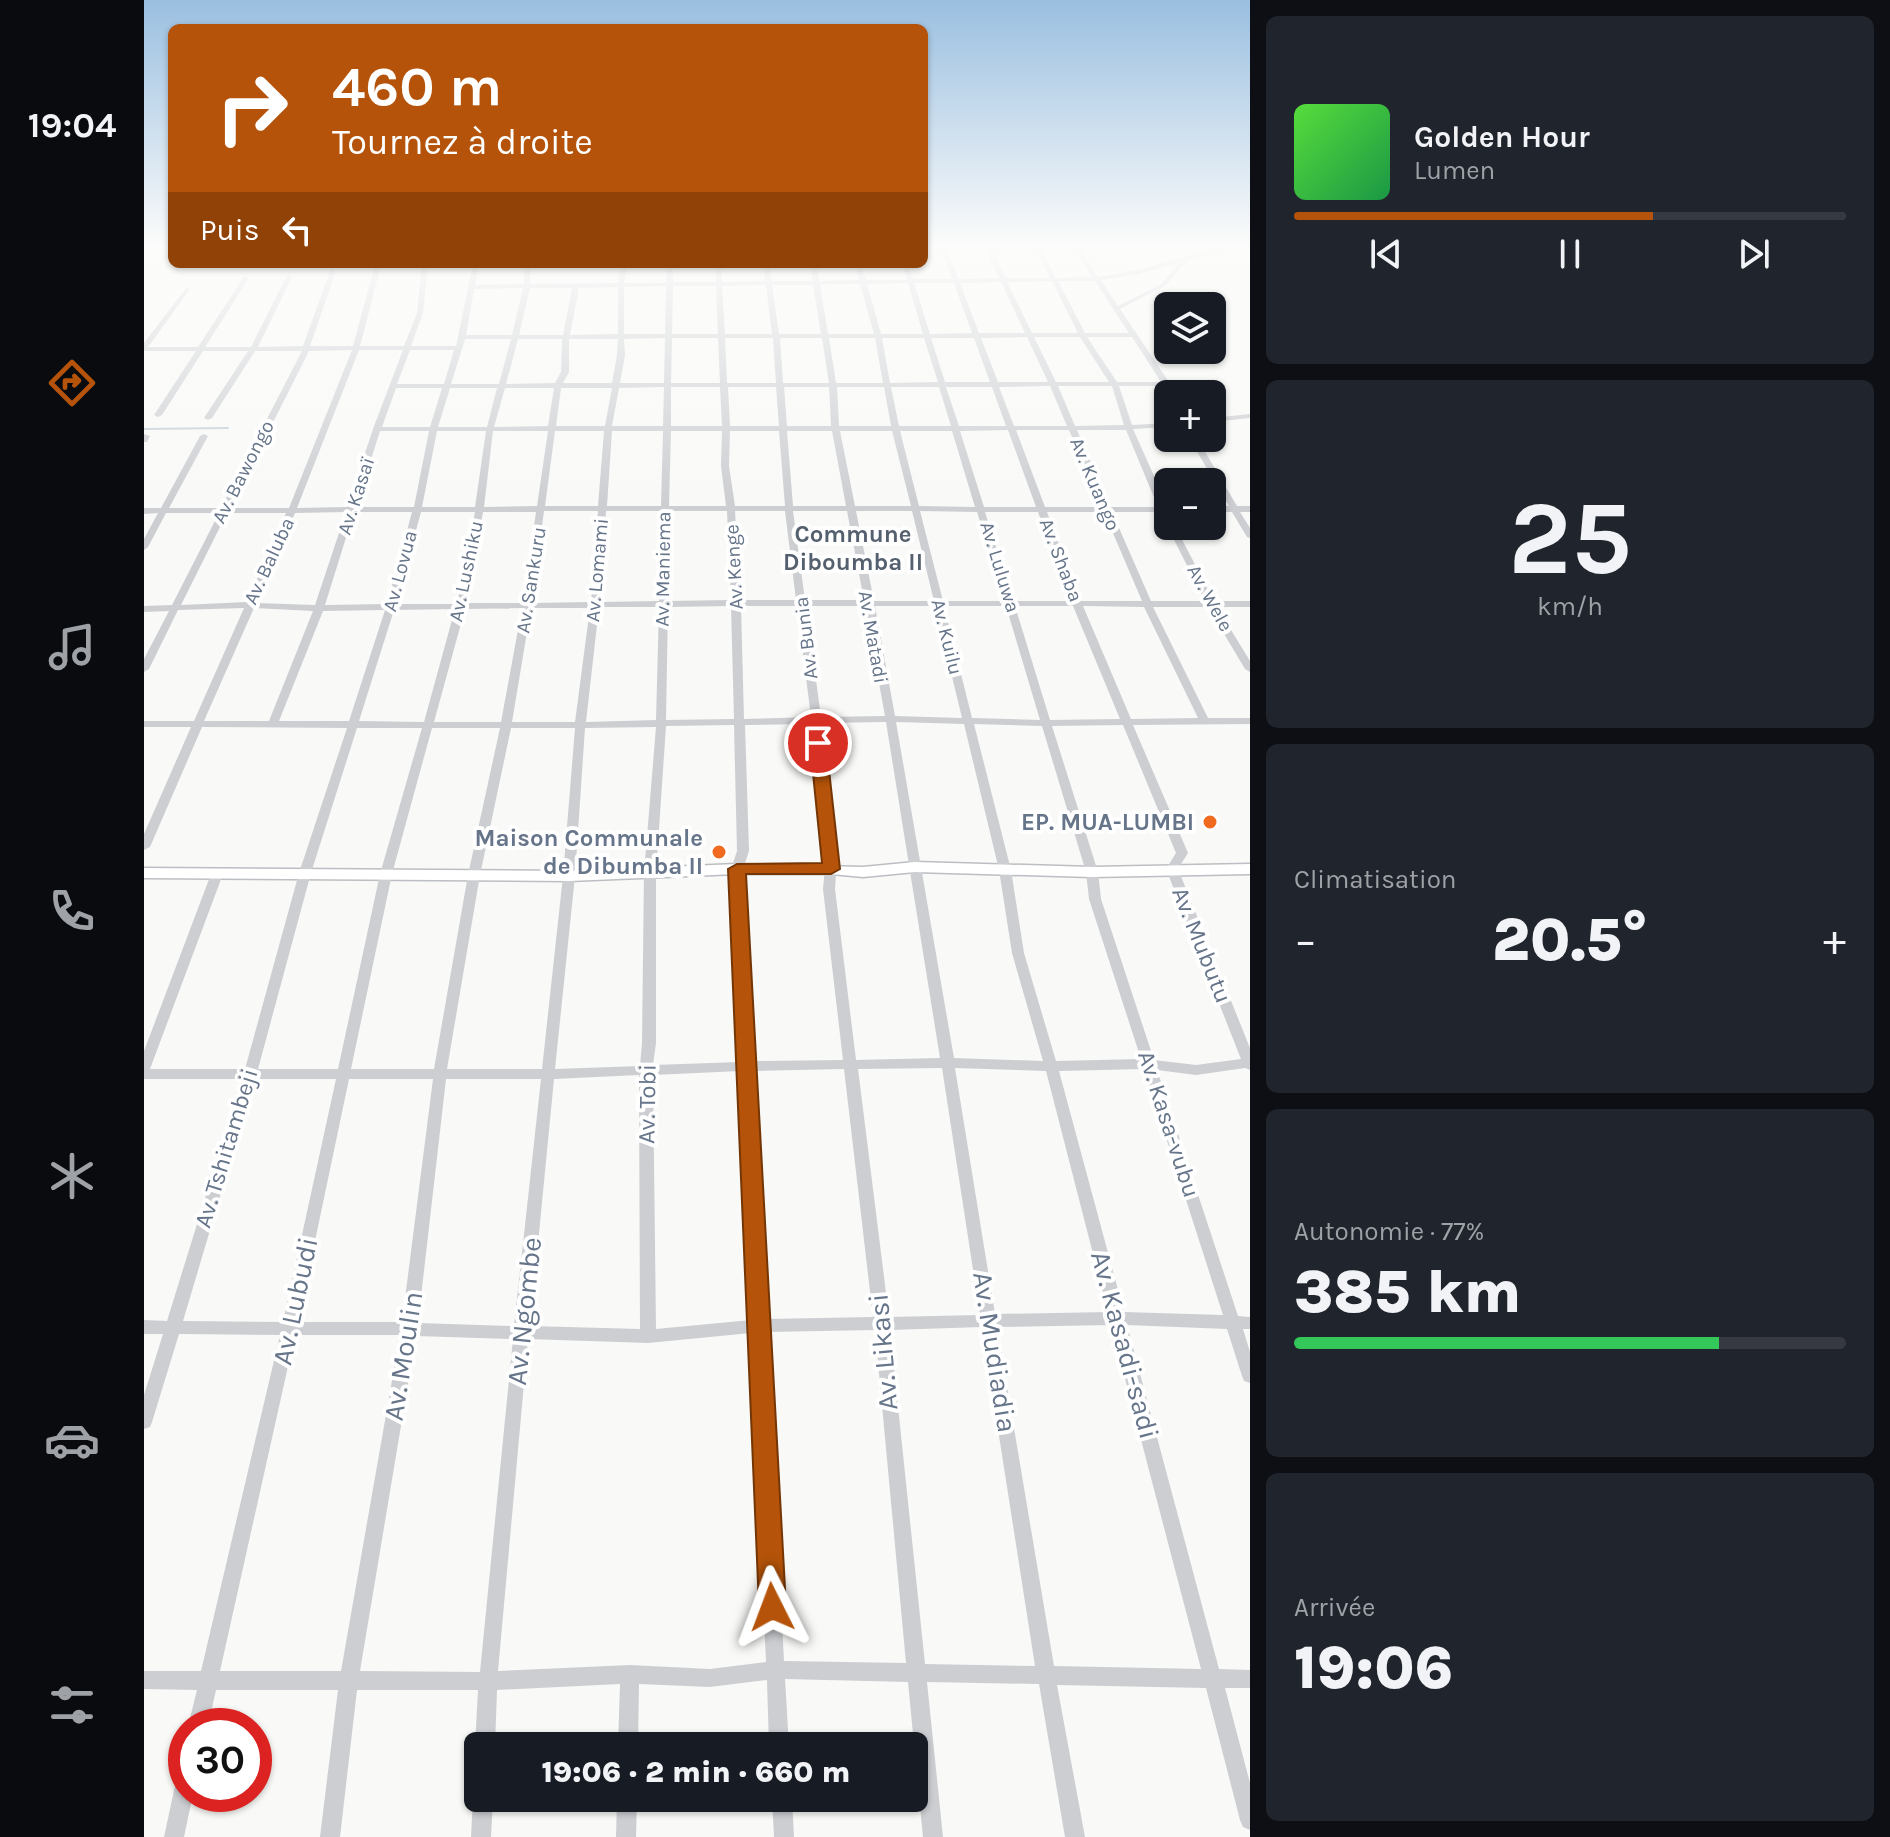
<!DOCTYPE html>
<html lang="fr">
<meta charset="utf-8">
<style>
body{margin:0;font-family:Karla,sans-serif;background:#20242c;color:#f1f3f6;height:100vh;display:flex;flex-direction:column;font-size:30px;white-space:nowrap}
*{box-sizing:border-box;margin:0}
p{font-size:26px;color:#9ea1a6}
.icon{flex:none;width:44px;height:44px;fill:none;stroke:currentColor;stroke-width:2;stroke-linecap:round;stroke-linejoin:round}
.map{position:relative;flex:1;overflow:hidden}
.side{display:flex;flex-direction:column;gap:16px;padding:16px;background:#0d0f14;width:640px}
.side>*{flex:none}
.top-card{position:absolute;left:24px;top:24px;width:760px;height:244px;border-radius:12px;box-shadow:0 2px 6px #0004;background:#b45309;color:#fff;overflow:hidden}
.tools{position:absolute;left:1010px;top:292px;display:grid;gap:16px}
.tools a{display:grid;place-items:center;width:72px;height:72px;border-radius:12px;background:#171b24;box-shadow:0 2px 6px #0004;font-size:40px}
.speed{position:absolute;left:24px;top:1708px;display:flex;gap:16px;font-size:40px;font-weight:700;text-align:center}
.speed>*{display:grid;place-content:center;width:104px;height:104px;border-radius:50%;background:#171b24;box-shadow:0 2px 6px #0004;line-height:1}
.speed .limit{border:12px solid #d22;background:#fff;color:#111}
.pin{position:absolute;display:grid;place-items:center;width:68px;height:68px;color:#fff;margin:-34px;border:4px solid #fff;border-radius:50%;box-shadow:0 2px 8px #0007}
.me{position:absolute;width:88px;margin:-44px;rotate:357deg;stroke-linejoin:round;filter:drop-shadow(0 0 6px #0008)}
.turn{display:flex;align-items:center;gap:28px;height:168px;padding:0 32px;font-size:36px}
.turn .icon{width:104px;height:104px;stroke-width:2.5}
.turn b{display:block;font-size:56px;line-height:68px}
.then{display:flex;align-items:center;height:76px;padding:0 32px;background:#0003;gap:16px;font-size:30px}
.big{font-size:60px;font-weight:800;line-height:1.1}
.side .widget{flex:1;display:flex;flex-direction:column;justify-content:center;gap:12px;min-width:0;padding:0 28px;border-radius:12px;background:#20242c}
.side .dial{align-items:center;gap:0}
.dial b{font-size:104px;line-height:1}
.song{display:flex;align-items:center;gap:24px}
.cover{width:96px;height:96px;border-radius:12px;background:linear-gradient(135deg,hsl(110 70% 55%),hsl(140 70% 35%))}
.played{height:8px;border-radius:4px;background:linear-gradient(90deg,#b45309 65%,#363941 65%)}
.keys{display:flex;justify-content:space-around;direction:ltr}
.heat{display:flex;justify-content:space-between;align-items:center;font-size:44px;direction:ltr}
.charge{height:12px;border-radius:6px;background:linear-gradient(90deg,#34c759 77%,#363941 0)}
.trip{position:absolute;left:320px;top:1732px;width:464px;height:80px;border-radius:12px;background:#171b24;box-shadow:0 2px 6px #0004;font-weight:800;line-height:80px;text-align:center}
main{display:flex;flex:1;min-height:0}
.tabs{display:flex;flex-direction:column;width:144px;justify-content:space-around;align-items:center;background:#090b0e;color:#9ea1a6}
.tabs .icon{width:56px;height:56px}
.tabs .selected{color:#b45309}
.tabs b{font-size:36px;color:#f1f3f6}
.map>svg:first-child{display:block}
</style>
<main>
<nav class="tabs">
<b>19:04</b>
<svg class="icon selected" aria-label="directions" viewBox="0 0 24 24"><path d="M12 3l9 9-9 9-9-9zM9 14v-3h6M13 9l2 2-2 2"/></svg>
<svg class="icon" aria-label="music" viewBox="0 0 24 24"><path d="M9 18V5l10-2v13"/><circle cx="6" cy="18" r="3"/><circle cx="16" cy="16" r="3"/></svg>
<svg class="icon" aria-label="phone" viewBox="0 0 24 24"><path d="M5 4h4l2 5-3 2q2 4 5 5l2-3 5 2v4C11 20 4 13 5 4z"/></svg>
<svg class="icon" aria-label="climate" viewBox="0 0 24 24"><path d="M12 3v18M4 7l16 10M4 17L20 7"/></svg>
<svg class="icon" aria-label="car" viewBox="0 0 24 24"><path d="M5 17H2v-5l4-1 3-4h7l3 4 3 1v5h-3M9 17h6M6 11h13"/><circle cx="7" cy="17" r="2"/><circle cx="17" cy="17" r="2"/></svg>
<svg class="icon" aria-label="filters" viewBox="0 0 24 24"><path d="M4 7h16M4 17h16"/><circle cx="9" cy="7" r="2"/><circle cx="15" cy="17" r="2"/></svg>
</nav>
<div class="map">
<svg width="1106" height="1837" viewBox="0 0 1106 1837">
<rect width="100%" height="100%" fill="#f9f9f7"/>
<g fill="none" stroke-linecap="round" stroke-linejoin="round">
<g stroke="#c5cfd5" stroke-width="2">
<polyline points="28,246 25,250 28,253"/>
<polyline points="0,429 84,428"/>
</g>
<defs>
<polygon id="highway" points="771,862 948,867 1106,864 1106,874 948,877 771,872 719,877 687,874 593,874 425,881 0,878 0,868 425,871 593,864 719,867"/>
</defs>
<use href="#highway" stroke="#bbbec2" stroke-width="3"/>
<g fill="#ccced2" fill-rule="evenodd">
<path d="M796 246H802L814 279 855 278 840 246H846L862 278H906L890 246H896L912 278 948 277 928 246H934L954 277 994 270 1081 246H1091L1044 260 1021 286 976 309 1033 394H1025L1020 386H975L988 425 1024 423V427L989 429 1024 507V523L1021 522 1017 512H968L1007 601H1061L1023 526 1024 524V526H1031L1070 601H1106V607H1073L1106 661V672L1101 669 1064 607H1009L1064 718H1106V724L989 725 1044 853 1034 869 1106 1048V1070L1101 1068 1052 1075 1013 1070 1094 1316 1106 1317V1329H1099L1106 1352V1383L1100 1381 1098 1376 1083 1329 983 1325 1075 1669 1106 1670V1688H1081L1106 1783V1830L1099 1827 1096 1820 1062 1688 913 1685 941 1837H921L895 1684 783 1682 799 1837H779L764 1682 641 1679 645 1746H625L623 1680 566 1687 495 1684 494 1746H474L476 1684 353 1690 351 1746H334V1752L331 1746 334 1690H213L196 1837H176L194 1690H72L64 1726H44L53 1690 0 1689V1671H57L136 1335 35 1334 8 1422 6 1427 0 1429V1395L19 1334H0V1320L23 1321 98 1079H0V1051L67 874 73 870 79 874 6 1069H101L155 873 203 728 58 727 6 847 0 850V834L47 727H0V721H50L100 608 34 610 5 669 0 672V659L25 611 0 612V606L28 605 75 513H22L4 547 0 550V539L14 513 0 514V508H17L56 436 60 434 64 436 25 508H77L158 351H111L68 418 64 420 60 418 104 351H59L18 415 14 417 10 415 52 351H0V343L43 287 46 289 4 347H54L99 278 102 276 105 278 61 347H107L142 277 145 275 148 277 114 347 159 346 186 271 189 269 192 271 166 346H209L230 269 233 267 236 269 216 346H260L273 313 278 264H284L279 313 267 346H312L329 264H335L331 285 380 284V264H386V284L474 283 477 264H483L480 283H522L523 264H529V282H572L571 264H577L578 282 621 281 619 264H625L628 281H669L666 264H672L675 281 715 280 711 264H717L722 280H763L758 264H764L769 279H808ZM1035 263 1017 284 974 306 957 280 995 274ZM908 281 934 333H888L863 282ZM914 281H951L985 333H941ZM857 282 881 333H835L816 283ZM764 283 779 334H737L723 284ZM770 283H810L828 333 786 334ZM676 284H716L730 334H684ZM622 285 628 334H581L578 286ZM628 285H669L677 334H635ZM522 286 521 334H480V287ZM529 286H572L574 334H528ZM474 287V334L426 335 435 288ZM379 288 368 335H322L330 289ZM386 288H428L419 335H375ZM883 337 904 382H854L837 338ZM890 337H936L965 382H912ZM943 337H988L1017 382H973ZM521 338 520 383H476L481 355 480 339ZM528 338H574L576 383H527ZM581 338H629L632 383H583ZM636 338H678L685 383H639ZM685 338H731L739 383H692ZM738 338H780L794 382 746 383ZM787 338H830L846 382H801ZM321 339H367L355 384H307ZM374 339H418L417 372 411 383 362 384ZM425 339H474L473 355 468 383H419L425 372ZM208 350 145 508H86L165 351ZM215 350H259L229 429 203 507 153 508ZM266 350H310L300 384H253ZM906 386 923 426H870L855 387ZM914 386H968L980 425 931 426ZM520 387 519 426H468L475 388ZM527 387H576L578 426H527ZM584 387H632L635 426H586ZM640 387H685L687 426H643ZM693 387H740L747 426H695ZM747 387H795L807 426H755ZM802 387H848L862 426H815ZM252 388H298L286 427H238ZM306 388H353L343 427H294ZM361 388H410L404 426 350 427ZM417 388H468L461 426H412ZM864 430 892 507H840L816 431ZM872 430H925L958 507H901ZM933 430H982L1014 507H966ZM236 431H285L270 507H212ZM293 431H342L331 507H278ZM349 431H404L393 506 340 507ZM411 431H460L454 506H401ZM468 431H519L517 506H463ZM527 431H578L577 466 582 506H525ZM586 431H635L641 506H591L585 466ZM643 431H688L702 506H649ZM696 431H748L767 506H711ZM756 431H808L831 507 775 506ZM400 511H454L447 602 388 603ZM462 511H517L515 601 456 602ZM525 511H583L587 600 524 601ZM591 511H641L652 600H596ZM649 511H703L720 600H661ZM712 511H768L790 601H730ZM776 511 833 512 860 601H799ZM202 512 171 605 112 603 151 513ZM210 512H268L243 604 181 605ZM277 512H331L313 604H252ZM339 512H392L379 603H322ZM841 512H894L927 601H869ZM903 512H960L998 601H936ZM83 513H142L103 602 37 605ZM587 606 590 719 522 720 524 607ZM597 606H653L667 717 600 719ZM662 606H721L741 716 677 717ZM731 606H791L818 718 751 716ZM800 606H862L896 720 828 718ZM871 606H929L976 719 906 720ZM939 606 1000 607 1054 718 987 719ZM455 607H515L512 720 442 722ZM110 608 169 611 125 721H60ZM378 608 357 722H290L321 609ZM387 608H446L431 722H368ZM311 609 280 722 215 721 250 610ZM241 610 205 721H135L179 611ZM742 722 796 1058 712 1060 691 889C696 835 685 777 678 723ZM752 722 820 724 855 870 868 953 899 1061 810 1058ZM668 724C674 777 685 835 679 889L699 1060 609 1061 599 869 605 851 601 725ZM830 724 898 726 942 872 945 899 997 1059 912 1061 880 953 867 870ZM590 725 593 851 587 869 596 1062 509 1065 512 1043V873L522 726ZM979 725 1032 853 1022 869 1097 1059 1052 1065 1010 1060 957 899 954 872 908 726ZM512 727 500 873 498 1043 496 1066 411 1069 431 876 441 728ZM213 728H278L236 874 194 1069H114L167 873ZM288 728H356L324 875 290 1069H207L248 874ZM367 728H431L419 876 398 1069H303L336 875ZM798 1068 836 1315 745 1317 714 1069ZM811 1068 902 1071 964 1312 851 1314ZM700 1069 729 1317 622 1319 609 1071ZM1000 1069 1079 1315 980 1312 915 1071ZM596 1071 607 1320 512 1329 509 1075ZM495 1075 496 1329 386 1326 410 1079ZM111 1079H192L139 1322 39 1321ZM205 1079H289L258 1322H154ZM302 1079H397L370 1326 274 1323ZM967 1325 1057 1669 910 1666 853 1327ZM838 1327 891 1666 781 1664 746 1330ZM731 1330 762 1663 640 1661 623 1332ZM607 1333 622 1662 566 1669 486 1665 354 1671 384 1339 504 1343ZM151 1335H256L197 1671H76ZM272 1336 369 1339 336 1672 216 1671Z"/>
<polygon points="1106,414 1106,418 1068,422 1068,418"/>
<polygon points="0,434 6,436 3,442 0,442"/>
<polygon points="1045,438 1053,438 1093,506 1106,506 1106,512 1096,512 1106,528 1106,538 1103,537 1088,512 1068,512 1068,506 1085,506"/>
<polygon points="42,1771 42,1794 49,1794 40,1837 20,1837 32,1781 35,1774"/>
<polygon points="334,1790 334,1798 349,1798 347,1837 327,1837 329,1798"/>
<polygon points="473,1798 493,1798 492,1837 472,1837"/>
<polygon points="628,1798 648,1798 650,1837 630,1837"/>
</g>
<use href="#highway" fill="#fff" fill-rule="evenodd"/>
</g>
<linearGradient id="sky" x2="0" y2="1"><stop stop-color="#9abfe0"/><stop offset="0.49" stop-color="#fcfcfb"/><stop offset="1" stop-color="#fcfcfb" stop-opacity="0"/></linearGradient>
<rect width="1106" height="503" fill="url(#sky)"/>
<polygon fill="#b45309" stroke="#753606" stroke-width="2" points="674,738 682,743 696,869 687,874 602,874 642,1607 638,1616 628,1620 619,1616 615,1607 584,869 593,864 678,863 666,743"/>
<g fill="#f06b20" stroke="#fff" stroke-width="3">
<circle cx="1066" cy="822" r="8"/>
<circle cx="575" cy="852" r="8"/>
</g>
<g text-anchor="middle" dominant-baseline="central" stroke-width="8" stroke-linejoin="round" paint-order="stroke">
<g font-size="20" fill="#66758a" stroke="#fff">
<text transform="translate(99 472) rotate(-63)">Av. Bawongo</text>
<text transform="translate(951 484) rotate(67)">Av. Kuango</text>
<text transform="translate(212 496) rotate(-72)">Av. Kasaï</text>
<text transform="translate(917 560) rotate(69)">Av. Shaba</text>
<text transform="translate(125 561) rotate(-65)">Av. Baluba</text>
<text transform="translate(590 567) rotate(-93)">Av. Kenge</text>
<text transform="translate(856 567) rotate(73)">Av. Luluwa</text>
<text transform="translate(519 569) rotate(-89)">Av. Maniema</text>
<text transform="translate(453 570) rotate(-85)">Av. Lomami</text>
<text transform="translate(256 571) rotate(-75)">Av. Lovua</text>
<text transform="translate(322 571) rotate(-78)">Av. Lushiku</text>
<text transform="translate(387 580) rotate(-81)">Av. Sankuru</text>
<text transform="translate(1066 598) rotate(61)">Av. Wele</text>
<text transform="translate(729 637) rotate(80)">Av. Matadi</text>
<text transform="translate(803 637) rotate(76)">Av. Kuilu</text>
<text transform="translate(662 638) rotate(-97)">Av. Bunia</text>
</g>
<g font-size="24" font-weight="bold" fill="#55606e" stroke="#fff">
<text x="709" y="534">Commune<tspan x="709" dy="28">Diboumba II</tspan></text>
</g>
<g font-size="24" font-weight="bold" fill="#66758a" stroke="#fff" text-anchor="end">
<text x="1050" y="822">EP. MUA-LUMBI</text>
<text x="559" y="838">Maison Communale<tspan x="559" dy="28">de Dibumba II</tspan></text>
</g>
<g font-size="24" fill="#66758a" stroke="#fff">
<text transform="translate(1058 945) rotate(68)">Av. Mubutu</text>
<text transform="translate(503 1104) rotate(-89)">Av. Tobi</text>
<text transform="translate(1025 1124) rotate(72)">Av. Kasa-vubu</text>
<text transform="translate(82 1148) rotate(-73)">Av. Tshitambeji</text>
</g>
<g font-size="28" fill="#66758a" stroke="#fff">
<text transform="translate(151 1301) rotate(-78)">Av. Lubudi</text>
<text transform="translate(380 1311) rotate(-84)">Av. Ngombe</text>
<text transform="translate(981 1345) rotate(75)">Av. Kasadi-sadi</text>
<text transform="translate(739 1352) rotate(-95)">Av. Likasi</text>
<text transform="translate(851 1352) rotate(81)">Av. Mudiadia</text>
<text transform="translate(259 1356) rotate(-81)">Av. Moulin</text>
</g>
</g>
</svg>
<div class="tools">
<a><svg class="icon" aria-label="layers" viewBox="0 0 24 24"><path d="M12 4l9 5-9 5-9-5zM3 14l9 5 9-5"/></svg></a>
<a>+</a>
<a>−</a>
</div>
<div class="speed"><div class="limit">30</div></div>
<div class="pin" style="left:674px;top:743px;background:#d93025"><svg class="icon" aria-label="arrive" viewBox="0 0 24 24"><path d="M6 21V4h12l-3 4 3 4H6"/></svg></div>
<svg class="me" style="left:628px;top:1607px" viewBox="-20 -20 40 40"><path d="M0-17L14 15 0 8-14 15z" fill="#b45309" stroke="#fff" stroke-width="4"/></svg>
<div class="trip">19:06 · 2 min · 660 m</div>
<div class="top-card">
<div class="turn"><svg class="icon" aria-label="right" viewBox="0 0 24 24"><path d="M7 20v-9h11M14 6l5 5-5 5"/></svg><div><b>460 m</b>Tournez à droite</div></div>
<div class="then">Puis<svg class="icon" aria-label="left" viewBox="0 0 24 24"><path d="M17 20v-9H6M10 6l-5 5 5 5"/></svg></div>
</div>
</div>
<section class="side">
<div class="widget">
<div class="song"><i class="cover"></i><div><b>Golden Hour</b><p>Lumen</p></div></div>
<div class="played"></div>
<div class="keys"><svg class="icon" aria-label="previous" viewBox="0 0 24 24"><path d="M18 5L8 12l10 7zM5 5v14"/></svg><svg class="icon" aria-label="pause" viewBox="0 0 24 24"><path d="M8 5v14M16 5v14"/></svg><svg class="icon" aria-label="next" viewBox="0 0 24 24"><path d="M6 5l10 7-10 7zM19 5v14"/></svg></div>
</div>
<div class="widget dial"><b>25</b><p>km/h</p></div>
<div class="widget"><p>Climatisation</p>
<div class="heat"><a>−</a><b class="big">20.5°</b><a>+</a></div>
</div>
<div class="widget"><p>Autonomie · 77%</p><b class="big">385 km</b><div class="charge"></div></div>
<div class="widget"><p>Arrivée</p><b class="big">19:06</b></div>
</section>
</main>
